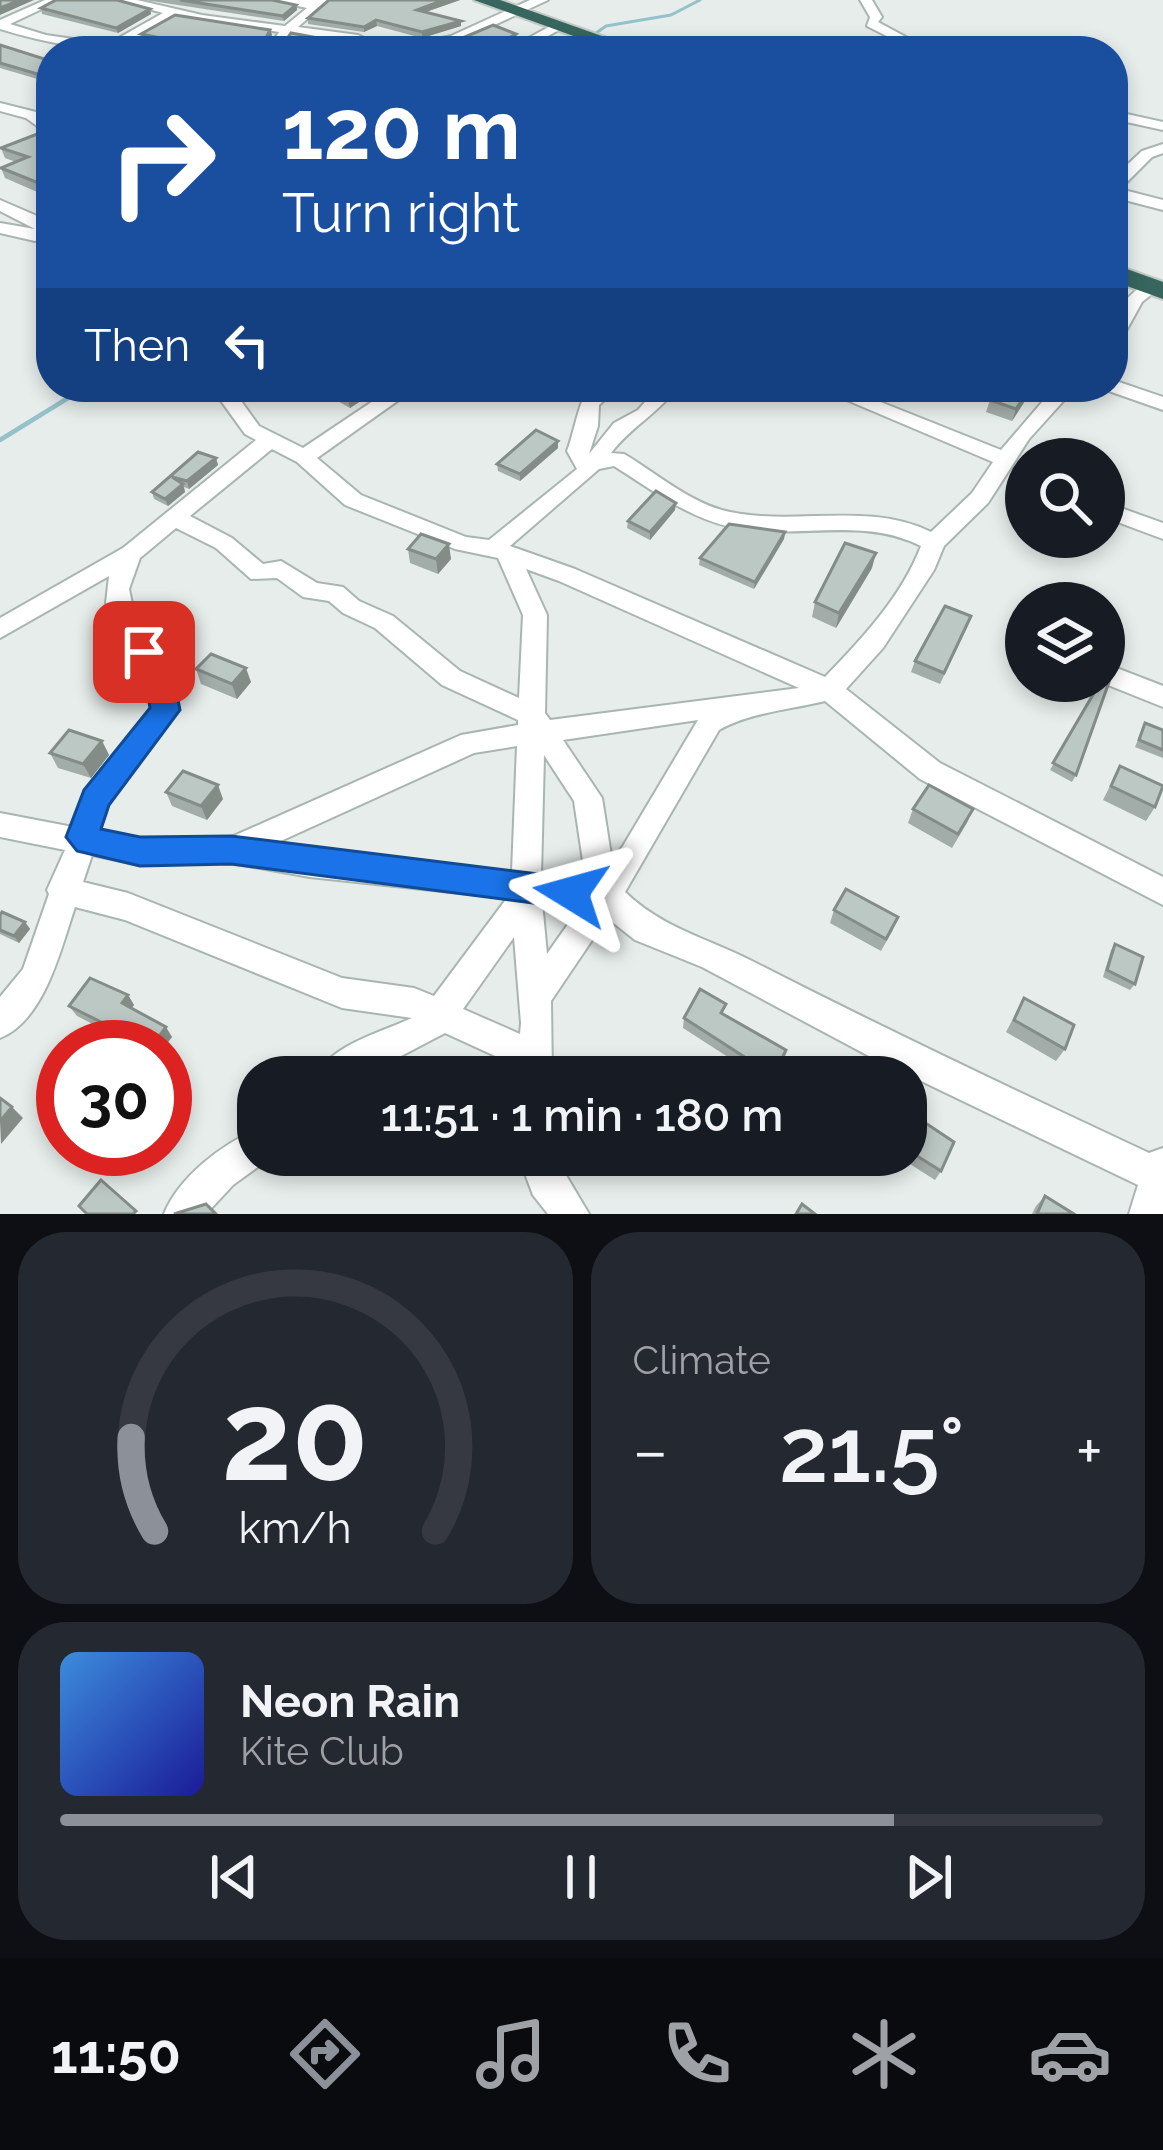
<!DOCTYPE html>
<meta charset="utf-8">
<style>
body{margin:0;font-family:Raleway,sans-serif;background:#242831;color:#f1f3f6;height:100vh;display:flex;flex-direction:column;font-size:45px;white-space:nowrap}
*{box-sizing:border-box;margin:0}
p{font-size:39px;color:#9ea1a6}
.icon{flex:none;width:66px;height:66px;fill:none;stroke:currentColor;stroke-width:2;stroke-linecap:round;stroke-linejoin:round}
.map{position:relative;height:1214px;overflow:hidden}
.drawer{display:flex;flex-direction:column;gap:18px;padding:18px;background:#0d0f14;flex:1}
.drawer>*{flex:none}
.guide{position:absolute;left:36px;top:36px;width:1092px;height:366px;border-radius:48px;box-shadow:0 6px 18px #0003;background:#1a4fa0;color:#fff;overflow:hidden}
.controls{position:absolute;left:1005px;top:438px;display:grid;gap:24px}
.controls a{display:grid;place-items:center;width:120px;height:120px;border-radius:50%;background:#171b24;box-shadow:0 6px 18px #0003;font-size:60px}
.speed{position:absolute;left:36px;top:1020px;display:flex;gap:24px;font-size:60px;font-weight:700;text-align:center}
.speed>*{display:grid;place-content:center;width:156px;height:156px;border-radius:50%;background:#171b24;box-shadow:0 6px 18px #0003;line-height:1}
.speed .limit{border:18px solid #d22;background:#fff;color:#111}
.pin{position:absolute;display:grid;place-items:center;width:102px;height:102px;color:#fff;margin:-51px;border-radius:24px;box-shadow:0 6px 18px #0006}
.me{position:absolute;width:132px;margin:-66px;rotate:278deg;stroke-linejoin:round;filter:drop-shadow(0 0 9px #0008)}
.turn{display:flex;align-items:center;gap:42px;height:252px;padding:0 48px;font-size:54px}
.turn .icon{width:156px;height:156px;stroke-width:2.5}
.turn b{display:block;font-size:84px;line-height:102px}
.then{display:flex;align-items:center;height:114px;padding:0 48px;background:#0003;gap:24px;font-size:45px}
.big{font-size:90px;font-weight:600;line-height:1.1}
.drawer .tile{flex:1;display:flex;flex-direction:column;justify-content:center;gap:18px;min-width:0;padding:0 42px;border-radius:48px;background:#242831}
.drawer .dial{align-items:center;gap:0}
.dial svg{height:312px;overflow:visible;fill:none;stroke:#363941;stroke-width:7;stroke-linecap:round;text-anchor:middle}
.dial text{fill:#f1f3f6;stroke:none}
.song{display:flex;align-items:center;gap:36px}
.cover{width:144px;height:144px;border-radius:18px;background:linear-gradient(135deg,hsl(210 70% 55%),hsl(240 70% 35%))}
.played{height:12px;border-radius:6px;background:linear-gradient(90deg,#8c9099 80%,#363941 80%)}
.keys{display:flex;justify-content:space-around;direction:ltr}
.heat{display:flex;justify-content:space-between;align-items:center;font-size:66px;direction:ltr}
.drawer .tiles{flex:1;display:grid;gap:18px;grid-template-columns:1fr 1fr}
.tile:last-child{grid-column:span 2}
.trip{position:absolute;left:237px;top:1056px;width:690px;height:120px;border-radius:48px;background:#171b24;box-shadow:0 6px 18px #0003;font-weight:600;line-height:120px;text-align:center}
.menu{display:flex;height:192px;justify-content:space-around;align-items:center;background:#090b0e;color:#9ea1a6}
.menu .icon{width:84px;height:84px}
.menu .selected{color:#8c9099}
.menu b{font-size:54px;color:#f1f3f6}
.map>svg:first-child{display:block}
</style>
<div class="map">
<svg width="1163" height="1214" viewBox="0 0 1163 1214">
<rect width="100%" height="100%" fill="#e6edea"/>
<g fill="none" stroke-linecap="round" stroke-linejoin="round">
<polyline stroke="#95c1cb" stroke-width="3" points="571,51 606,26 671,15 700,0"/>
<polyline stroke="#95c1cb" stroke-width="4.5" points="0,440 86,387"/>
<defs>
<g id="street">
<path d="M45 0H61L10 24 46 35 108 44 163 13 116 0H137L202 15 285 26 307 8 269 0H329L298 27 358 35 391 51 290 34 279 51H267L279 32 175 16 123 46 136 51C89 51 45 43 0 29V20Z"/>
<polygon points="530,0 548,0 458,42 421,48 415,44 451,36"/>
<polygon points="860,0 872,0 882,17 878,22 932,51 916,51 867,26 870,17"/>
<polygon points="556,23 566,26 521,51 505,51"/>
<polygon points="626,44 655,51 622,51 620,48"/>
<polygon points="0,103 36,112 51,125 51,136 26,118 0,111"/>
<polygon points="1113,111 1163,122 1163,130 1113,119"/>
<polygon points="1163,144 1163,153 1152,157 1120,189 1163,200 1163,210 1113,197 1113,178 1142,151"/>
<polygon points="0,200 51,222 51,234 35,241 0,233 0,223 35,229 0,211"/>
<path d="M1153 281 1162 286 1142 302 1120 342 1113 344C1113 314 1125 292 1153 281Z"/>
<polygon points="1113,380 1163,397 1163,410 1106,390 1104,387 1113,387"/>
<path d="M211 387H231L259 426 303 448 394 387H417L317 458 361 495 466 537 489 540 577 469 567 451C573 436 579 403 585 396L559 387 617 388 599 405 598 426 589 454 614 423 638 410 658 387H678C657 414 631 427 611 453L624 454C658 474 691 504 730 512 797 526 868 501 931 532L972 493 993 462 816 387H843L1001 450 1055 387H1076L1029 439 988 503 944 546 934 570 883 648 846 689 940 763 1163 877V905L920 779 825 701C789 710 751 712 719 730L625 892C661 927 706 938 752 961 883 1028 1016 1091 1149 1153L1163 1148V1214H1129L1138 1185 867 1055 702 967 635 940 607 918 551 1001 552 1077H518L519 1067 445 1033 361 1077H316C330 1045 382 1032 412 1018L342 1008 125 920 75 907C61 948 45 1020 0 1038V997L23 969 49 894 47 890 65 850 0 837V813L73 827 86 791 152 708 145 672 106 603 109 576 0 638V618L123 548 256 440 245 434ZM272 449 297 462 345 505 455 549 498 558 523 615 519 698 460 671 393 616 359 601 343 587 317 583 281 561 263 564 232 538 190 516ZM614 466C657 493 694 523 747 530 806 537 866 518 921 546 902 596 862 639 825 677L575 569 510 546 599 469ZM176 528 216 548 251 579 277 578 303 597 329 601 343 613 375 628 442 685 518 720V725L461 735 229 838 140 839 99 832 108 804 178 710 173 676 134 614 129 589 140 558ZM526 569 559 581 799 688 550 720 545 713 547 615ZM698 720 623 846 612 861 602 798 563 740ZM517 746 512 872 272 845 474 753ZM544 755 574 801 583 861 593 887 541 876ZM92 855 140 865 231 863 310 877 507 898 434 996 414 988 342 978 128 893 83 882ZM542 902 578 910 547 954ZM514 937 521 1023 520 1034 463 1009Z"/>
<polygon points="1104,502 1163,523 1163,539 1104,517"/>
<polygon points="1104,663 1163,686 1163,707 1098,681 1104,681"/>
<path d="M258 1129V1155H272L270 1158 233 1185 206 1214H164C179 1177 222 1144 258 1129Z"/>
<polygon points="518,1155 554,1155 589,1214 548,1214 533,1195"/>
</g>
<g id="highway">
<polygon points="474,0 500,0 644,51 615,51"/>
<polygon points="1113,264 1163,282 1163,299 1113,281"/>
</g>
</defs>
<use href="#street" stroke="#a9b5b1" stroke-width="4"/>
<use href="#highway" stroke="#c3c9c7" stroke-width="4"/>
<use href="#street" fill="#fff" fill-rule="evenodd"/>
<use href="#highway" fill="#36665d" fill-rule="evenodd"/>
</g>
<g fill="#a2aca8">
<polygon points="145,0 272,0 296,5 297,10 284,21"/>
<polygon points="329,0 460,0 426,12 461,21 461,26 422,38 377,26 364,32 308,24 308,18"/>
<polygon points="41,8 150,9 151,14 118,33 42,14"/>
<polygon points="270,30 272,35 263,51 198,51 143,40 141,34"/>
<polygon points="517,39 502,48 488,51 467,51 453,47 453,42"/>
<polygon points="0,45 51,61 51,83 0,68"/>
<polygon points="51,138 51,198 5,178 1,168 16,162 5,158 1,148"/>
<polygon points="313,387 382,387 350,408"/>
<polygon points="927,387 951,387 943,397 926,391"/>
<polygon points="1000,387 1034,387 1012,421 986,412 990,400"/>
<polygon points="558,441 558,448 520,481 498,471 497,464"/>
<polygon points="216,458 218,465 189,489 184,487 185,492 168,506 154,499 152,492"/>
<polygon points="675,510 650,540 627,528 628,521"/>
<polygon points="785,532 784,539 754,589 699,565 700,558"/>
<polygon points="408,549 451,559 438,574 410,563"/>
<polygon points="872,568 836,628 812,617 815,602"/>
<polygon points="967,627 940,684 911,672 915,661"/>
<polygon points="196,669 251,682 237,699 201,684"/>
<polygon points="1101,681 1076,775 1072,782 1050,770"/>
<polygon points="1145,723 1163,730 1163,758 1135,747"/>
<polygon points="102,741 109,755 91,778 58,768 50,753"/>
<polygon points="1120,766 1155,807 1146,821 1103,800"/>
<polygon points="166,792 223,799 207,820 172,806"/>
<polygon points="913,809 973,809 967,823 952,848 908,823"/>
<polygon points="834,910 893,930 881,951 830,923"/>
<polygon points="0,915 25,922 30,929 19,943 0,934"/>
<polygon points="1115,944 1135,984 1130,990 1103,977 1111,950"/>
<polygon points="128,995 134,1005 132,1008 172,1037 164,1047 138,1047 77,1016 69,1006"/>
<polygon points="1024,998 1065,1049 1056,1061 1006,1032"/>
<polygon points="724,1015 786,1050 775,1077 759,1077 683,1028 684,1018"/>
<polygon points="906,1110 941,1171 935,1180 899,1157 900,1155 906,1155"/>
<polygon points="618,1155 640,1155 635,1165"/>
<polygon points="1045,1196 1074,1214 1032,1214 1036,1206"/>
</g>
<g fill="#848c88">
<polygon points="20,0 34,0 0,15 0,8"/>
<polygon points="444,0 460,0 417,15 417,10"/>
<polygon points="296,5 297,10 284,21 283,16"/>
<polygon points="150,9 151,14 118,33 116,28"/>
<polygon points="376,20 377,26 364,32 364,27"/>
<polygon points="461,21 461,26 422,38 422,32"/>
<polygon points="270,30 272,35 263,51 240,51"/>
<polygon points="516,34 517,39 502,48 488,51 477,51 476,48"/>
<polygon points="313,37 314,43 301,51 297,51 296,48"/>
<polygon points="369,387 382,387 350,408 348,400"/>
<polygon points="1030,387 1034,387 1012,421 1016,409"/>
<polygon points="558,441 558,448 520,481 520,474"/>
<polygon points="216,458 218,465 189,489 187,481"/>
<polygon points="183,484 185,492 168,506 165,499"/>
<polygon points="676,503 675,510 650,540 650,532"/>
<polygon points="785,532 784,539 754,589 755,582"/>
<polygon points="449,544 451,559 438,574 436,559"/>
<polygon points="876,553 872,568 836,628 839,613"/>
<polygon points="246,668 251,682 237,699 232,684"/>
<polygon points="102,741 109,755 91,778 83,764"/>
<polygon points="218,785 223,799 207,820 201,806"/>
<polygon points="25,922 30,929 19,943 14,936"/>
<polygon points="128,995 134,1005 128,1013 122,1003"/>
<polygon points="166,1027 172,1037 164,1047 151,1047"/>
<polygon points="12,1107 23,1118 1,1144 0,1121"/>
</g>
<g fill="#bcc8c3" stroke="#848c88" stroke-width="3">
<polygon points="0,0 20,0 0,8"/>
<polygon points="56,0 117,0 150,9 116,28 41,8"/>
<polygon points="180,0 272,0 296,5 283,16"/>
<polygon points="329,0 444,0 417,10 461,21 422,32 376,20 364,27 308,18"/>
<polygon points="175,15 270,30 262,46 240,51 225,51 141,34"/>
<polygon points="493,25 516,34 502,42 476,48 453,42"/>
<polygon points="291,33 313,37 296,48 283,45"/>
<polygon points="0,45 51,61 51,78 0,63"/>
<polygon points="1113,120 1124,123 1113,129"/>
<polygon points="40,133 51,138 51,188 1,168 28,157 1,148"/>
<polygon points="324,387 369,387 348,400"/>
<polygon points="1000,387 1030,387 1016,409 990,400"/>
<polygon points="536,430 558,441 520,474 497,464"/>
<polygon points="198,452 216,458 187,481 172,477 183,484 165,499 152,492"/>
<polygon points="656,491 676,503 650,532 628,521"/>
<polygon points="729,524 785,532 755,582 700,558"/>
<polygon points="421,534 449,544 436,559 408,549"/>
<polygon points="845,543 876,553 839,613 815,602"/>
<polygon points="945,606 971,616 944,673 915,661"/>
<polygon points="211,654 246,668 232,684 196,669"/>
<polygon points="1104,680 1109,682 1076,775 1053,763 1101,681"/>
<polygon points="1145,723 1163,730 1163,750 1139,740"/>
<polygon points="69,730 102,741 83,764 50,753"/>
<polygon points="1120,766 1163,786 1155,807 1111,786"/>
<polygon points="183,771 218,785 201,806 166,792"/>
<polygon points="929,785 973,809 958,834 913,809"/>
<polygon points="846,889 898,917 886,939 834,910"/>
<polygon points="2,912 25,922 14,936 0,930 0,915"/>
<polygon points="1115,944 1143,957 1135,984 1107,970"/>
<polygon points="90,978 128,995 122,1003 166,1027 151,1047 69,1006"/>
<polygon points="700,989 726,1004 721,1013 786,1050 774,1076 684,1018"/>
<polygon points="1024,998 1074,1025 1065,1049 1014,1020"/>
<polygon points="821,1065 838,1077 814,1077"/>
<polygon points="0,1098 12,1107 0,1121"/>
<polygon points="906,1110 954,1142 941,1171 906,1149 906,1143 910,1135 906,1132"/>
<polygon points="101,1180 136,1211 133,1214 87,1214 79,1206"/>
<polygon points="1045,1196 1074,1214 1037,1214"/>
<polygon points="206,1204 216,1214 174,1214"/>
<polygon points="802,1204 815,1214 796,1214"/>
</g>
<path fill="#1a73e8" stroke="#114b97" stroke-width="3" d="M144 642C172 650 175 685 180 710L109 805 101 829 140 837 231 836 571 878 583 882 588 893 583 903 571 908 231 864 140 866 77 851 66 837 84 790 150 708 144 673 130 652Z"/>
</svg>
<div class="controls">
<a><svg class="icon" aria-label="search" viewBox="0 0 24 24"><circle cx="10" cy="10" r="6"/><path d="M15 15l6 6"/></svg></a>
<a><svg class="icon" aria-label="layers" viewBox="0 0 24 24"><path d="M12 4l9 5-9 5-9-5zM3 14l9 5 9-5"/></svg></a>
</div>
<div class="speed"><div class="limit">30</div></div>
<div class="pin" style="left:144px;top:652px;background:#d93025"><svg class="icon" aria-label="arrive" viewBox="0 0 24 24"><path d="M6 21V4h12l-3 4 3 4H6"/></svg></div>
<svg class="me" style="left:571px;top:893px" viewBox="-20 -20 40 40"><path d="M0-17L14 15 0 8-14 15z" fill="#1a73e8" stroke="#fff" stroke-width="4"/></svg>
<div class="trip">11:51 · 1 min · 180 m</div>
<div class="guide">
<div class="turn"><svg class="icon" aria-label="right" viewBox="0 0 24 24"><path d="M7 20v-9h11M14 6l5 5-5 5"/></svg><div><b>120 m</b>Turn right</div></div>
<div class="then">Then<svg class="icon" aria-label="left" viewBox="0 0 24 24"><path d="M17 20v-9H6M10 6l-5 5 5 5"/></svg></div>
</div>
</div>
<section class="drawer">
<div class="tiles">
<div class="tile dial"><svg viewBox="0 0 100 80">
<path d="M14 69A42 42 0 1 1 86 69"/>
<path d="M14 69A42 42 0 0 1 8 45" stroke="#8c9099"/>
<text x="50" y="56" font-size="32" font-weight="700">20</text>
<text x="50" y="72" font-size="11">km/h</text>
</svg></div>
<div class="tile"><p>Climate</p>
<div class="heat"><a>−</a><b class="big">21.5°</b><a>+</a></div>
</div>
<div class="tile">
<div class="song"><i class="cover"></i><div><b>Neon Rain</b><p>Kite Club</p></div></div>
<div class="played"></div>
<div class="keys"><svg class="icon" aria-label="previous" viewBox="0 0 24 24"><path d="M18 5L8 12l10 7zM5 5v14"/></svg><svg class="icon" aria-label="pause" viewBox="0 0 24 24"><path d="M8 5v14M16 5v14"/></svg><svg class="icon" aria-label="next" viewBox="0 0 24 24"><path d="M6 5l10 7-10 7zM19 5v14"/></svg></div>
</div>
</div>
</section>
<nav class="menu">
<b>11:50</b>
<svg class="icon selected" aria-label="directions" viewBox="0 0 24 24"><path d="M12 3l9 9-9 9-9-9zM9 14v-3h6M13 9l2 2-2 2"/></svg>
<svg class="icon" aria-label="music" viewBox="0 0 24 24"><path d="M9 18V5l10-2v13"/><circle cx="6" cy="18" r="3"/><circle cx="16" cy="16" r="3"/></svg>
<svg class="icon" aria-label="phone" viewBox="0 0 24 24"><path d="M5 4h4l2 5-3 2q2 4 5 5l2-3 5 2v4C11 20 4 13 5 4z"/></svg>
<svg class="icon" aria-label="climate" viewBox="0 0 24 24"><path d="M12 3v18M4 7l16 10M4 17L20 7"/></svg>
<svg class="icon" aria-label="car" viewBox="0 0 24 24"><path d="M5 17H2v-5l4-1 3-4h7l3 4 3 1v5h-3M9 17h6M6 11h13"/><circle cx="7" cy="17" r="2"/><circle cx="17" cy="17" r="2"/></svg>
</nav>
